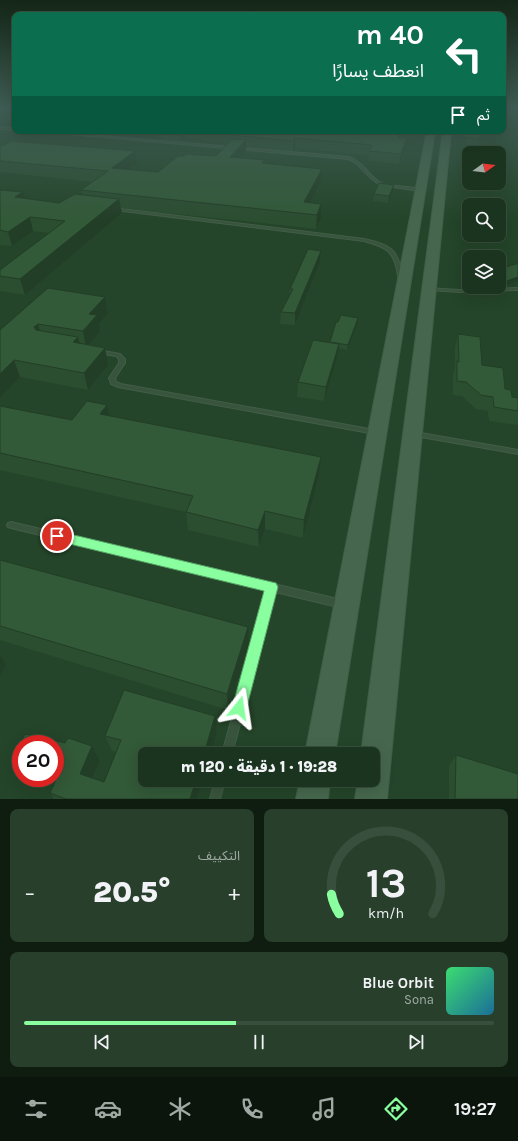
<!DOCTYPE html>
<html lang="ar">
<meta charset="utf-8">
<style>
body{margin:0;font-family:Karla,"Noto Sans Arabic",sans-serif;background:#283f2c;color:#f1f3f6;direction:rtl;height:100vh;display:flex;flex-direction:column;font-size:15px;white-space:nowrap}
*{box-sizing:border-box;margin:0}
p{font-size:13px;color:#a0aaa4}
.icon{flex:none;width:22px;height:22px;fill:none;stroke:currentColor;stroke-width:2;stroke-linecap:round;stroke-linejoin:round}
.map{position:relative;height:799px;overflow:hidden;direction:ltr}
.drawer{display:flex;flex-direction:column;gap:10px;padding:10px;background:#0f1d11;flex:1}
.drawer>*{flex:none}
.banner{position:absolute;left:12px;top:12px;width:494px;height:122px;border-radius:8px;box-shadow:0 4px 16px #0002,0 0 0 1px #394f3d;direction:rtl;background:#0b6e4f;color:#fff;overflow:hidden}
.needle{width:26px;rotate:75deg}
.buttons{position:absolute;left:462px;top:146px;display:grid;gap:8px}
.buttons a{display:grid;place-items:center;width:44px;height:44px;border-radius:8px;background:#1b341f;box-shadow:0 4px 16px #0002,0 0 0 1px #394f3d;font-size:20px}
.speed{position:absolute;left:12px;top:735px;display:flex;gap:8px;font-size:20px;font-weight:700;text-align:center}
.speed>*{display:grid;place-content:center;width:52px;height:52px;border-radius:50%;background:#1b341f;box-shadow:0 4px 16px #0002,0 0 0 1px #394f3d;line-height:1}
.speed .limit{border:6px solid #d22;background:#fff;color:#111}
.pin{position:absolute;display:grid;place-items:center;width:34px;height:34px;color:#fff;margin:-17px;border:2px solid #fff;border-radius:50%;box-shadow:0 1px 4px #0007}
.me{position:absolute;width:44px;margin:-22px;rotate:15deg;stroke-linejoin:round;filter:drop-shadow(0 0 3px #0008)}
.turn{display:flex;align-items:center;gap:14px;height:84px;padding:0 16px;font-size:18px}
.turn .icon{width:52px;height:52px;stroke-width:2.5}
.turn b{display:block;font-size:28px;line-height:34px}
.then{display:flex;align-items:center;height:38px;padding:0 16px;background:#0003;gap:8px;font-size:15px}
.big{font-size:30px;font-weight:800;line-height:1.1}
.drawer .widget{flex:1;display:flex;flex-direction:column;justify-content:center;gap:6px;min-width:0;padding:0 14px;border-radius:8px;background:#283f2c}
.drawer .dial{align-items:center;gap:0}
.dial svg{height:104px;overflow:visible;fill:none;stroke:#394f3d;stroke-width:7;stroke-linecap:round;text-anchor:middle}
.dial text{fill:#f1f3f6;stroke:none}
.song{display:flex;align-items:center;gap:12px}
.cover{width:48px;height:48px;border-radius:6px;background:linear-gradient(135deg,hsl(140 70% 55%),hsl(200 70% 35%))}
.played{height:4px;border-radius:2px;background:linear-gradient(90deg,#89ffa0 45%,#394f3d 45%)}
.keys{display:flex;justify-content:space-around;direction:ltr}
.heat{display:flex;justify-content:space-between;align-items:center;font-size:22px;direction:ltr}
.drawer .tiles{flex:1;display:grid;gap:10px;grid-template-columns:1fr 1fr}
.widget:last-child{grid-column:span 2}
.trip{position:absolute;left:138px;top:747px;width:242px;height:40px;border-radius:8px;background:#1b341f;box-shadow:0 4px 16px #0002,0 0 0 1px #394f3d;font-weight:800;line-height:40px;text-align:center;direction:rtl}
.menu{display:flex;height:64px;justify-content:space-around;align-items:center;background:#0b150c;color:#a0aaa4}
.menu .icon{width:28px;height:28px}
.menu .on{color:#89ffa0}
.menu b{font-size:18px;color:#f1f3f6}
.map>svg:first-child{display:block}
</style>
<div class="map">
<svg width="518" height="799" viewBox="0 0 518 799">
<rect width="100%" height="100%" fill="#244529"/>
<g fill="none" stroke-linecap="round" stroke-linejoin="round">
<defs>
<g id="lane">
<polygon points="0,127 15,128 15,130 0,129"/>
<path d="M35 131H45L349 157C365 163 369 177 381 183 392 188 410 185 422 190L420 191 380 185 372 179 357 164 348 159Z"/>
<polygon points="385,131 400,131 405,132 404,133"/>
<path d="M114 208 364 239C389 244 399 249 402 276L400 277 398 276C395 252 387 247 364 241L115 210H114Z"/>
<polygon points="427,288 459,290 518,288 518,290 459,292 429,290 427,290"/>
<polygon points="98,350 120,354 125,359 125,363 115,378 116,382 121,384 375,430 377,430 378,432 377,434 375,434 118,387 111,384 109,378 119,363 119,359 116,356 96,353 95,352"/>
<polygon points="413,432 415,432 518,450 518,454 415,436 413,436 412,434"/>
<polygon points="11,522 342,600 345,601 346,604 345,607 342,608 275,592 232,754 222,754 267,590 11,528 8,527 7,525 8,523"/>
<polygon points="215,780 225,780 220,799 210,799"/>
</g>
<g id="secondary">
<polygon points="427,131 435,131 335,754 305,754"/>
<polygon points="443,131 451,131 387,799 355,799 358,780 373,780 373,754 361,754"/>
<polygon points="300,780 330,780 328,799 296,799"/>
</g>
</defs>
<use href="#lane" stroke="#425d47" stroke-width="2"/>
<use href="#secondary" stroke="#425d47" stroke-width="2"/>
<use href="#lane" fill="#39543d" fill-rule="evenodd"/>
<use href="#secondary" fill="#46674d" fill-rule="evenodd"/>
</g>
<g fill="#2b4d30">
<polygon points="160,131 400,131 399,138 407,138 405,148 399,164 368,161 369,155 295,148 293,151 246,146 246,151 240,158 265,160 265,164 321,181 310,202 321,204 321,218 316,229 121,208 122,213 25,295 0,291 0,270 49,233 33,231 12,246 0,245 0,190 24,198 59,203 82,195 81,190 92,182 0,172 0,147 137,163 129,169 158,172 184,156 216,156 228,143 185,138 181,141 161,139"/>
<polygon points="465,131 479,131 480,139 479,146 466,145"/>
<polygon points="393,191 388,203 373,201 374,194"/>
<polygon points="321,251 320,262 295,325 280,324 281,312 289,296 290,289"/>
<polygon points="516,264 500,287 499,287 499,269"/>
<polygon points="105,297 108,313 99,324 100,332 89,345 108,365 88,390 20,377 0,398 0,330"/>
<polygon points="358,322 347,350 338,348 337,358 324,401 297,397 298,382 330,342"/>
<polygon points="458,334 482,365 505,389 512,397 518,398 518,425 489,421 488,411 476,409 462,396 453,395 453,375 455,366 455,347"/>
<polygon points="0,406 72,420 109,416 321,457 319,475 303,538 265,529 259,547 188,530 186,512 0,470"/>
<polygon points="0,560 249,645 228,710 0,640"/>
<polygon points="124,690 215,716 217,732 211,754 145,754 145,780 203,780 197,799 54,799 50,793 55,782 35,778 55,778 55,744 21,744 21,772 13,761 25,734 65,743 68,738 92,746 100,761 93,778 104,782 116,752 112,751 105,736"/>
<polygon points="456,755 518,799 449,799 449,766"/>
</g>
<g fill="#233e27">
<polygon points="3,109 15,109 15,112 0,118 0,110"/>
<polygon points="181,131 184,131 185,138 181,141 180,132"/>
<polygon points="399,131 400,131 400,134 396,145 398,136"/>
<polygon points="295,138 295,148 293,151 293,141"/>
<polygon points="407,138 405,148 399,164 401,154"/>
<polygon points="246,140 246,151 230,169 230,157"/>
<polygon points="135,151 137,163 114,180 112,168"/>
<polygon points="322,169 321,181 304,214 304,202"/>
<polygon points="394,185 393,191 388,203 389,196"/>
<polygon points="23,192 27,206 15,197"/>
<polygon points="119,199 122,213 25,295 20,279"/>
<polygon points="321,204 321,218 316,229 317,215"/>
<polygon points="30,217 33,231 12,246 8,232"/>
<polygon points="321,251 320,262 295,325 295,313"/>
<polygon points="518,277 518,281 500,287 501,283"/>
<polygon points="105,297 108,313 99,324 100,332 86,348 83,331 89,314"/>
<polygon points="358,318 358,322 347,350 348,345"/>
<polygon points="38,324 43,341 34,327"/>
<polygon points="78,337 82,353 73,342"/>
<polygon points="339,344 337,358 324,401 326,387"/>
<polygon points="105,348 108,365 88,390 84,373"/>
<polygon points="14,360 20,377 0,398 0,374"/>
<polygon points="107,405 111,423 100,414"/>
<polygon points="321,457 319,475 303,538 304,520"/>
<polygon points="265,511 265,529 259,547 258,530"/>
<polygon points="248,627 249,645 228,710 227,694"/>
<polygon points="1,656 6,665 0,676 0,657"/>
<polygon points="215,716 217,732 211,754 204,754"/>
<polygon points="92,746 100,761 88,788 80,774"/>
<polygon points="196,780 203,780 197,799 190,799"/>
</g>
<g fill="#325938" stroke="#233e27">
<polygon points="207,131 399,131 398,136 400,136 399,138 407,138 401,154 369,151 372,145 295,138 293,141 232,135 234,133"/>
<polygon points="467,131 479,131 480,139 467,138"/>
<polygon points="232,139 246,140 230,157 265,160 262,163 322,169 304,202 321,204 317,215 81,190 108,171 0,161 0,147 12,141 135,151 112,168 158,172 178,156 184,156 186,154 216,156"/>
<polygon points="379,183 394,185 389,196 374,194"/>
<polygon points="0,190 23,192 15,197 59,203 75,194 119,199 20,279 0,276 0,270 65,221 30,217 8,232 0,230"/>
<polygon points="308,249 321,251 295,313 281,312 293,289 290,289"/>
<polygon points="516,264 518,264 518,277 501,283 499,282 499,269"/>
<polygon points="48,288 105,297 89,314 97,315 83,331 38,324 34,327 36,330 78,337 73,342 105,348 84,373 14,360 0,374 0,330"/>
<polygon points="341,315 358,318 348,345 330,342 336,322 338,322"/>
<polygon points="458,334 480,337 482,365 503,368 505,389 511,390 512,397 518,398 518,411 494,407 493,397 481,395 466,382 457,381 457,361 459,362"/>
<polygon points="313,340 339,344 326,387 298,382"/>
<polygon points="87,401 107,405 100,414 321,457 304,520 265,511 258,530 186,512 193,496 0,453 0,406 72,420"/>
<polygon points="0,560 248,627 227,694 0,626"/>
<polygon points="124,690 215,716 204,754 145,754 145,780 196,780 190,799 66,799 50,793 60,771 55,770 55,744 21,744 21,763 13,761 25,734 65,743 68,738 92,746 80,774 104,782 121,740 105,736"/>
<polygon points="456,755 518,774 518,799 455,799"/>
</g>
<linearGradient id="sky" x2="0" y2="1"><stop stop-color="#142617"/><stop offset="0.49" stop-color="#3f5c54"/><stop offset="1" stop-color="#3f5c54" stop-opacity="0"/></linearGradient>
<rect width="518" height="221" fill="url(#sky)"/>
<polygon fill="#89ffa0" stroke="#59a668" points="57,531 276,583 278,587 245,714 239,716 234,714 232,708 264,591 57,541 53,540 51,536 53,533"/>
</svg>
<div class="buttons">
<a><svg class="needle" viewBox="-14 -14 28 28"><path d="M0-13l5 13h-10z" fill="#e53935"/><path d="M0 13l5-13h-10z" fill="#a0aaa4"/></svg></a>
<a><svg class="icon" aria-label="search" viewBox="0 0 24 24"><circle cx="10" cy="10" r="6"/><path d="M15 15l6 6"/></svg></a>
<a><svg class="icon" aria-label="layers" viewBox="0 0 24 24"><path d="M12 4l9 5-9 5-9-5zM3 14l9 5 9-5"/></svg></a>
</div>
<div class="speed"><div class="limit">20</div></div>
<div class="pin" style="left:57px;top:536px;background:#d93025"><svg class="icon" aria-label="arrive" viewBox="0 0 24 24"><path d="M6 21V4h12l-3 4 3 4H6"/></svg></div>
<svg class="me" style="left:239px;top:708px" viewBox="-20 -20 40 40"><path d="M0-17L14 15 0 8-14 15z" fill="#89ffa0" stroke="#fff" stroke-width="4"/></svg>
<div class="trip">19:28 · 1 دقيقة · 120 m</div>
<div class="banner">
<div class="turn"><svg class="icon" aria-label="left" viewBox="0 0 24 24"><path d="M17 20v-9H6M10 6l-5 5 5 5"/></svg><div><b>40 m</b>انعطف يسارًا</div></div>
<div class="then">ثم<svg class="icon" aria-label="arrive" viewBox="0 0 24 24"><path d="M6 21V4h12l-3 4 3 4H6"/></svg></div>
</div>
</div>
<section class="drawer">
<div class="tiles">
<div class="widget dial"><svg viewBox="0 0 100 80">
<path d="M14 69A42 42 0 1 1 86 69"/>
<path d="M14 69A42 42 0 0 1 8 54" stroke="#89ffa0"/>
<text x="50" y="56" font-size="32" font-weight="700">13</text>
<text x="50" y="72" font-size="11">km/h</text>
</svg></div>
<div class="widget"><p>التكييف</p>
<div class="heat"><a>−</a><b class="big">20.5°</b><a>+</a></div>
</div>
<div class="widget">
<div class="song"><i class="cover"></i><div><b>Blue Orbit</b><p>Sona</p></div></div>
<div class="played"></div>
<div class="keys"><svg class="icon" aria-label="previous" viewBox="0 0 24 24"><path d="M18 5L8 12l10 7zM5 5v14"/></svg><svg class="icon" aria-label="pause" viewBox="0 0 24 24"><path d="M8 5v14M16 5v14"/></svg><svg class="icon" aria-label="next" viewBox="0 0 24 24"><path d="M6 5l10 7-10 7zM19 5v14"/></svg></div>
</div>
</div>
</section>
<nav class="menu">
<b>19:27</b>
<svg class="icon on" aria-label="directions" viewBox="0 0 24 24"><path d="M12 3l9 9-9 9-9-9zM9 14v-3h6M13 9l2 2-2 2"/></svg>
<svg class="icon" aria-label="music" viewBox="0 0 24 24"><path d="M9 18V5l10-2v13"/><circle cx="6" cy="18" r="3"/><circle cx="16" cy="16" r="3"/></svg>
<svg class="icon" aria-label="phone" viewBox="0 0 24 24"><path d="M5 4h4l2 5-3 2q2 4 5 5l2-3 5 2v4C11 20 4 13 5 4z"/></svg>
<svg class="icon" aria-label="climate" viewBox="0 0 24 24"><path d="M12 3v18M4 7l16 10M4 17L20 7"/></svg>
<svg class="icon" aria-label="car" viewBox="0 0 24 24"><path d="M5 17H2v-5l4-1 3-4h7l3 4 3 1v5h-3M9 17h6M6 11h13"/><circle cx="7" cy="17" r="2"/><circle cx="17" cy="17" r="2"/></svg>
<svg class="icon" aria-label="filters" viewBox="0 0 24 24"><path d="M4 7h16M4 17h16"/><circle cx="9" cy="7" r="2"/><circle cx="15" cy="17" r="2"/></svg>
</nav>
